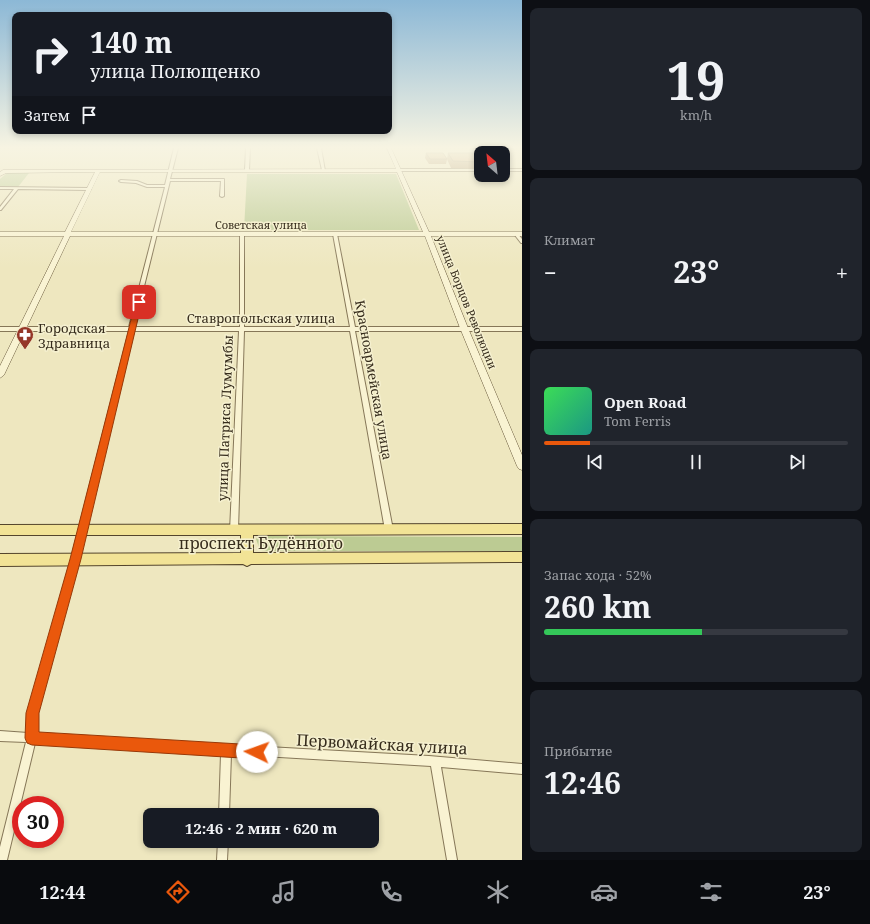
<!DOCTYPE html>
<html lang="ru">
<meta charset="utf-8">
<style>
body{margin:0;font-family:"Noto Serif",serif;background:#20242c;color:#f1f3f6;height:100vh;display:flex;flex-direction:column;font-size:15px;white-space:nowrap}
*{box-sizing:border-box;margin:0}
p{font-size:13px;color:#9ea1a6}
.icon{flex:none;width:22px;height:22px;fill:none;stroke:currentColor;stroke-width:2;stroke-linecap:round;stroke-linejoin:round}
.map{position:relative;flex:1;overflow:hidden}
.details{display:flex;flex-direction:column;gap:8px;padding:8px;background:#0d0f14;width:348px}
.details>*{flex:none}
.top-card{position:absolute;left:12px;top:12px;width:380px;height:122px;border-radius:8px;box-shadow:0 2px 6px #0003;background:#171b24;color:#f1f3f6;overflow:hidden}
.needle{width:26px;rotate:332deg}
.controls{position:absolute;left:474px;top:146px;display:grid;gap:8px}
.controls a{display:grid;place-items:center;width:36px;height:36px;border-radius:8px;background:#171b24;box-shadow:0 2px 6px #0003;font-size:20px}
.speed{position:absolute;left:12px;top:796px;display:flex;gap:8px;font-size:20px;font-weight:700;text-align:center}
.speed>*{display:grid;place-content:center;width:52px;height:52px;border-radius:50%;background:#171b24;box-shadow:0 2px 6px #0003;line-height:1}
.speed .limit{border:6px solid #d22;background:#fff;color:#111}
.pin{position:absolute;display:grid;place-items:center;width:34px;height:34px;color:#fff;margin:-17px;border-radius:8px;box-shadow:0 2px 6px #0006}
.me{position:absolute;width:44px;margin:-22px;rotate:273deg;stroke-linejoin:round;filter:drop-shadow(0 0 3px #0008)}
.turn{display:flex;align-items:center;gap:14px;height:84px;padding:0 12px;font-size:18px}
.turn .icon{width:52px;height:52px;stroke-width:2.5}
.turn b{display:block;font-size:28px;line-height:34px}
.then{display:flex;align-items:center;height:38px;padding:0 12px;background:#0003;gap:8px;font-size:15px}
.big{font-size:30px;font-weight:700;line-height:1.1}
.details .widget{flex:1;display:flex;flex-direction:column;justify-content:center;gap:6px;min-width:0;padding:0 14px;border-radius:8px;background:#20242c}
.details .dial{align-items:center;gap:0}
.dial b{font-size:52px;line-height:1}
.song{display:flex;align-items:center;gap:12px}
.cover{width:48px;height:48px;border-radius:6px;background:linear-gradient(135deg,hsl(130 70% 55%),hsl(170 70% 35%))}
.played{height:4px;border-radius:2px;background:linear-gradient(90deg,#ea580c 15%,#363941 15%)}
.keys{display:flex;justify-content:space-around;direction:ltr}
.heat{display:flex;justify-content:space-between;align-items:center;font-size:22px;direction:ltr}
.charge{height:6px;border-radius:3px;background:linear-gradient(90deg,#34c759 52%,#363941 0)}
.trip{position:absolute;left:143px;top:808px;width:236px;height:40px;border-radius:8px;background:#171b24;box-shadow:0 2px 6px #0003;font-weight:700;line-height:40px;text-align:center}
.menu{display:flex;height:64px;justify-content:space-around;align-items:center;background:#090b0e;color:#9ea1a6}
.menu .icon{width:28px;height:28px}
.menu .on{color:#ea580c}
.menu b{font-size:18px;color:#f1f3f6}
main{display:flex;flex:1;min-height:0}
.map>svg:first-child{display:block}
</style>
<main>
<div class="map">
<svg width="522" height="860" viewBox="0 0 522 860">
<rect width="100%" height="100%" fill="#eee7bf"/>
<g fill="#bccb93">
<polygon points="7,173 29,173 18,187 0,187 0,179"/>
<polygon points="247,174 396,174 419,230 244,230"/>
<polygon points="259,536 522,537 522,551 269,551 260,550 256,539"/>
</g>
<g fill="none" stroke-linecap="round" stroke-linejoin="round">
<defs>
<g id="street">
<polygon points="174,148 178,148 170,179 224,179 224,196 222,197 220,196 221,181 170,181 134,327 240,327 240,234 242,233 244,234 244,327 350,327 333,234 335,233 337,234 355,327 522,327 522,331 355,331 393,530 391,532 389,533 387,532 385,530 350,331 244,331 238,531 236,533 234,534 232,533 230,531 239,331 134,331 79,559 37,713 37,734 429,756 522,764 522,774 441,767 457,860 447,860 431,766 231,754 229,815 219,815 221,754 35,743 7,860 0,860 0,847 26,742 0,741 0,731 28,733 29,713 71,559 129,331 0,331 0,327 129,327 165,187 147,187 136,183 121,182 119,181 121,180 137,181 147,185 165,185"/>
<polygon points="246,148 250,148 249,170 247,171 245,170"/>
<polygon points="317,148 321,148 325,171 322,170"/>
<polygon points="399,169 481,169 481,171 398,171 397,170"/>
<rect x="503" y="169" width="19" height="2"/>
<polygon points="0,187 89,188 91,189 89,190 18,189 1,210 0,210 0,207 14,189 0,189"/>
<polygon points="515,233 517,233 522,239 522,243 521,243 514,234"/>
<polygon points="218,841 228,841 227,860 217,860"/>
</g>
<path id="secondary" d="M387 148H391L429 232H522V236H431L468 328 522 455V470L519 469 517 466 460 328 425 236H70L4 375 0 378V366L64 236H0V232H65L95 172 6 173 0 176V172L3 170 396 169ZM100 172H397L423 232H71Z"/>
<polygon id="primary" points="522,524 522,534 253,535 253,553 522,552 522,562 251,564 247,566 243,564 0,566 0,554 241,553 241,535 0,535 0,525"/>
</defs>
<use href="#street" stroke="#867758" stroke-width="2"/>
<use href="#secondary" stroke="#68583b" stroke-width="1"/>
<use href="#primary" stroke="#54452c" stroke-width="2"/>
<use href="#street" fill="#f9f3d2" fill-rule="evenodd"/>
<use href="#secondary" fill="#f9f3d2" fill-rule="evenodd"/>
<use href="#primary" fill="#f2e396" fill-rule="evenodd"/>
</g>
<g fill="#af8f65">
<polygon points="426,153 447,159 446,164 429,164 425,158"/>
<polygon points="448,153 481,153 481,169 451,168 447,159"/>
</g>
<g fill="#cca675" stroke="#8f7452">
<polygon points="426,153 443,153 447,159 430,159"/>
<polygon points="448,153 481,153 481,162 453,161"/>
</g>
<linearGradient id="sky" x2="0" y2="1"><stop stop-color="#8cb8d6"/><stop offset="0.55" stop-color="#f7f4e2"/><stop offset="1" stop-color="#f7f4e2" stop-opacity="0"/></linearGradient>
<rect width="522" height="268" fill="url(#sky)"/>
<polygon fill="#ea580c" stroke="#983908" points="136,300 141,300 142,302 81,559 39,713 39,732 257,745 262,747 264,752 262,757 257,759 32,745 27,743 25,738 26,713 70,559"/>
<defs>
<symbol id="pharmacy-pin" viewBox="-11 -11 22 30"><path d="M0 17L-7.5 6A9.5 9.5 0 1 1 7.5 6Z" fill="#953728" stroke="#f5f0cf"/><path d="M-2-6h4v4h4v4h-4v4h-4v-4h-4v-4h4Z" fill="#fff"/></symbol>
</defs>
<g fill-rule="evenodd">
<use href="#pharmacy-pin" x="15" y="325" width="20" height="27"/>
</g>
<g text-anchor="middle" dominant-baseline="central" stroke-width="3" stroke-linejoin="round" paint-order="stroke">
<g font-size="11" fill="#362c1c" stroke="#f5f0cf">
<text x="261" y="224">Советская улица</text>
<text transform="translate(467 302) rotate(68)">улица Борцов Революции</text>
</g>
<g font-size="13" fill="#362c1c" stroke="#f5f0cf">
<text x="261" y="318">Ставропольская улица</text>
<text transform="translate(374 380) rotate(80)">Красноармейская улица</text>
<text transform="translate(225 418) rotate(-88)">улица Патриса Лумумбы</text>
</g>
<g font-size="13" fill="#362c1c" stroke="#f5f0cf" text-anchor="start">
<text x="38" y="328">Городская<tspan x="38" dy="15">Здравница</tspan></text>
</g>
<g font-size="16" fill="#362c1c" stroke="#f5f0cf">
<text x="261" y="543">проспект Будённого</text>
<text transform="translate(382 744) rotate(3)">Первомайская улица</text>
</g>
</g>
</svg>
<div class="controls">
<a><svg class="needle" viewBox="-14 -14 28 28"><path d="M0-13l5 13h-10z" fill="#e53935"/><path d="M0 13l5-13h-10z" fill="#9ea1a6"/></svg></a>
</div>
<div class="speed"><div class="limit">30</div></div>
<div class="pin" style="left:139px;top:302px;background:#d93025"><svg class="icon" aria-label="arrive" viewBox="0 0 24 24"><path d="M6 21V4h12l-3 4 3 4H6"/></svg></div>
<svg class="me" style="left:257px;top:752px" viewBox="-20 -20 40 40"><circle r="19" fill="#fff"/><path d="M0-13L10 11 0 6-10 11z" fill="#ea580c"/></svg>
<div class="trip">12:46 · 2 мин · 620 m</div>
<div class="top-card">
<div class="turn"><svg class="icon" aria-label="right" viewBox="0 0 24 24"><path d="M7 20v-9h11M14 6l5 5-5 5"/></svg><div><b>140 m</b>улица Полющенко</div></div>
<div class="then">Затем<svg class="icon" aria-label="arrive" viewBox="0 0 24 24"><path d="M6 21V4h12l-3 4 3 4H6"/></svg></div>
</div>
</div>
<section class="details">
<div class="widget dial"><b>19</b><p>km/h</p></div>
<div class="widget"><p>Климат</p>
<div class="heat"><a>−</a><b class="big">23°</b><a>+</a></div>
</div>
<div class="widget">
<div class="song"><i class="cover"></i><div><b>Open Road</b><p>Tom Ferris</p></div></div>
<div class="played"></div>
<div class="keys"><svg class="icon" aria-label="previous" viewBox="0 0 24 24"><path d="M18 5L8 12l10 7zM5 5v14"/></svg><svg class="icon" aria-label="pause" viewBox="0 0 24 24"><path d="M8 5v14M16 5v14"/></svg><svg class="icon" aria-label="next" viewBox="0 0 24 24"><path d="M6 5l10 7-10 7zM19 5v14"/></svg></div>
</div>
<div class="widget"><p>Запас хода · 52%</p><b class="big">260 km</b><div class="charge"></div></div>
<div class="widget"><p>Прибытие</p><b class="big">12:46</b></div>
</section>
</main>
<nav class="menu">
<b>12:44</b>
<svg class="icon on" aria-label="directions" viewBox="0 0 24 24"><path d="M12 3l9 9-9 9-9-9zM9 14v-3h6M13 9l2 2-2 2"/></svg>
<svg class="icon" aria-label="music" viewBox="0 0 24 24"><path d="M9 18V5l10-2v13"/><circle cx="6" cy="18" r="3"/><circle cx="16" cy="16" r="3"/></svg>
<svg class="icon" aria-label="phone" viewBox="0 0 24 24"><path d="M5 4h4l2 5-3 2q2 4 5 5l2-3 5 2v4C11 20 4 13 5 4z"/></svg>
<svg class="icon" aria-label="climate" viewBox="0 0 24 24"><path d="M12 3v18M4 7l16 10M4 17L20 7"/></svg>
<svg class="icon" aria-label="car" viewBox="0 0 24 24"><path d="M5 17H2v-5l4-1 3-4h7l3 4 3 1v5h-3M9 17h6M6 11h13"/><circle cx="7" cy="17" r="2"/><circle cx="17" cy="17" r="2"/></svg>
<svg class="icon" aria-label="filters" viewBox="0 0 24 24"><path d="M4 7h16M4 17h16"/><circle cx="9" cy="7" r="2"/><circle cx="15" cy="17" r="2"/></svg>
<b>23°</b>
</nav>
